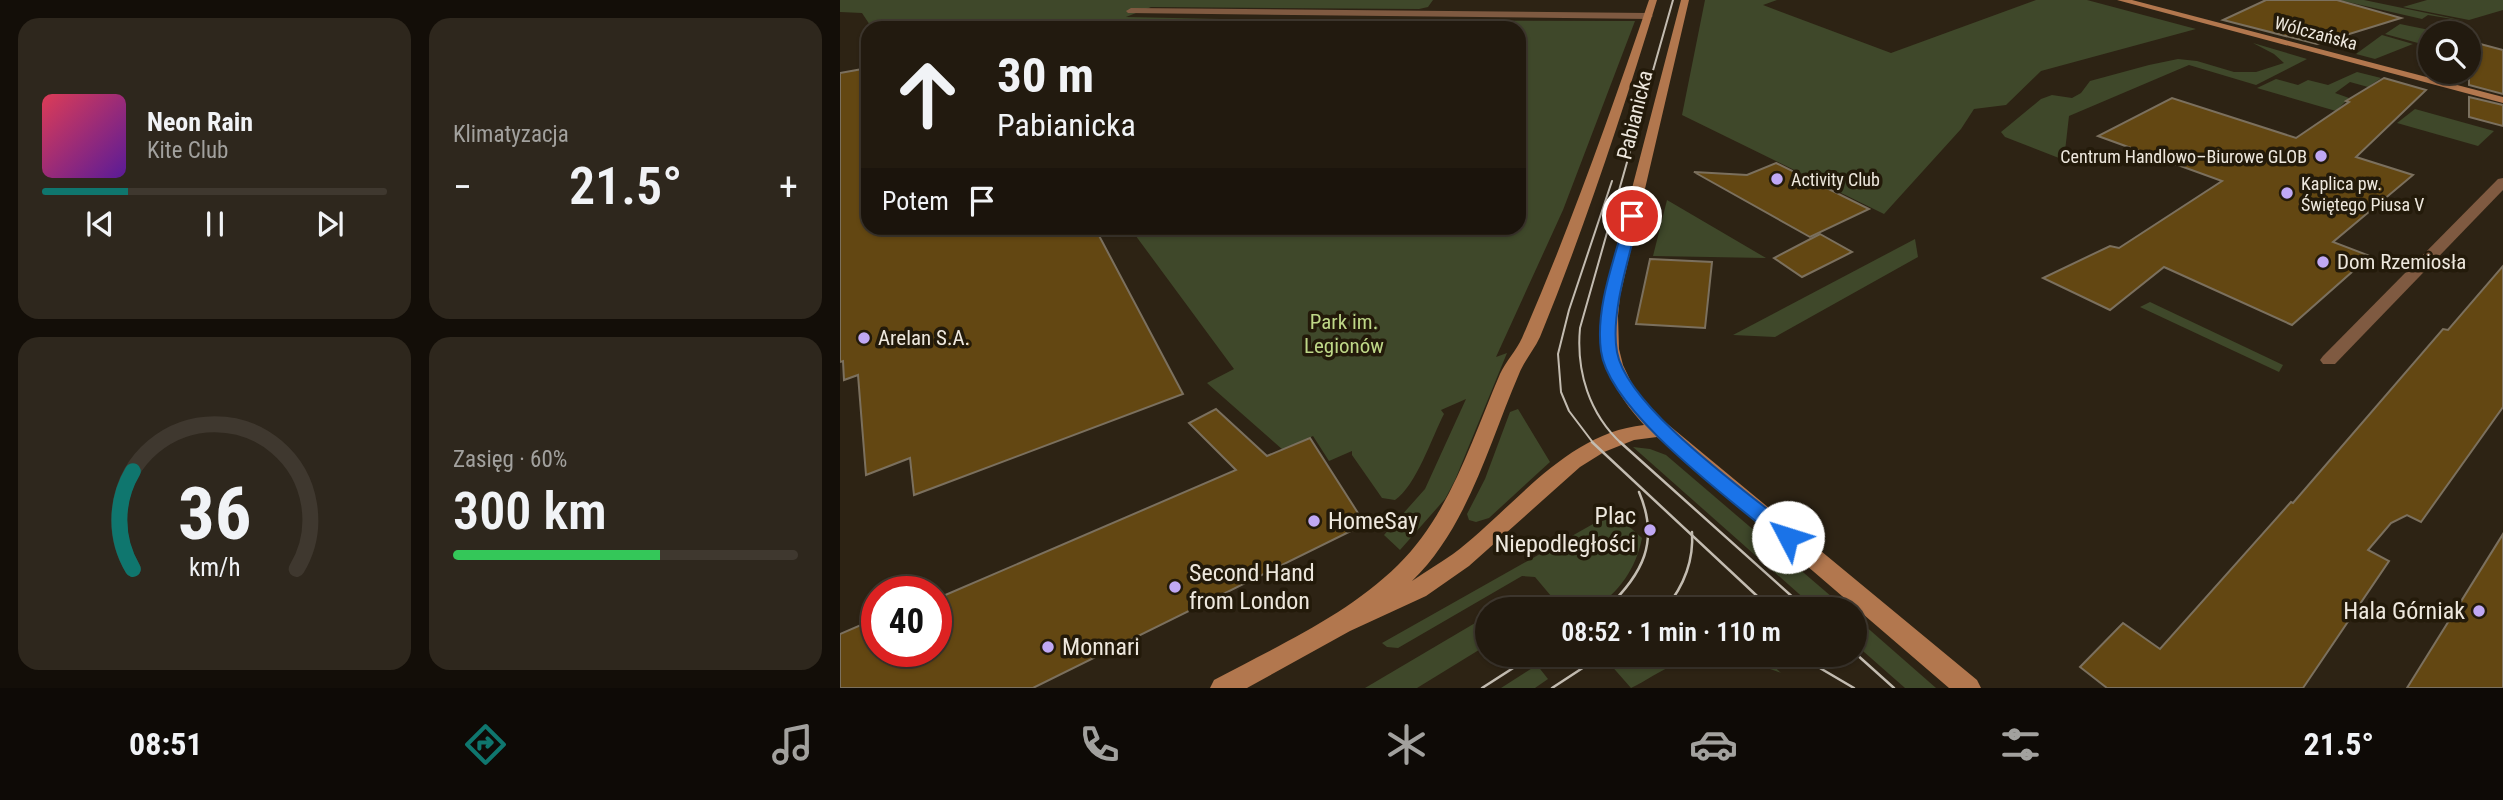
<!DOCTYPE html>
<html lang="pl">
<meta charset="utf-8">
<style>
body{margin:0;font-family:"Roboto Condensed",sans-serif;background:#2e271d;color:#f1f3f6;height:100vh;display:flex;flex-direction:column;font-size:26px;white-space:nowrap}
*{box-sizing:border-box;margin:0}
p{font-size:23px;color:#a2a19e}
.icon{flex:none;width:38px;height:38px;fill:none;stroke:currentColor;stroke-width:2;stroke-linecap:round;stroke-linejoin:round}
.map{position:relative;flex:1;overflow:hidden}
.drawer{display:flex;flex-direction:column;gap:18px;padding:18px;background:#130e08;width:840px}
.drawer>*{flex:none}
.banner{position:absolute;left:21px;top:21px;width:665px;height:214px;border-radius:21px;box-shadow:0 2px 5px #0004,0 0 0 2px #3f382f;background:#221a0f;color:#f1f3f6;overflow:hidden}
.fabs{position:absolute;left:1578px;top:21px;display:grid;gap:14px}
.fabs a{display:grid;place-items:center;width:63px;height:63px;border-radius:50%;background:#221a0f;box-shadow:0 2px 5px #0004,0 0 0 2px #3f382f;font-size:35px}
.speed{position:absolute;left:21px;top:576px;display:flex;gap:14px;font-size:35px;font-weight:700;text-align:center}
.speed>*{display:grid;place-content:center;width:91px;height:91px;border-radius:50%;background:#221a0f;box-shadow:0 2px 5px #0004,0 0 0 2px #3f382f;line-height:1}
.speed .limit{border:10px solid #d22;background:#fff;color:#111}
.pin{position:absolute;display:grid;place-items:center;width:60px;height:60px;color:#fff;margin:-30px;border:4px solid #fff;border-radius:50%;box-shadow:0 2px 7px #0007}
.me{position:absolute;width:77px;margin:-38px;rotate:310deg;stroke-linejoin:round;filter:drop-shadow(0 0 5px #0008)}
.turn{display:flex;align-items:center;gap:24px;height:147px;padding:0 21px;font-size:32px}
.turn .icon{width:91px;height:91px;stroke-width:2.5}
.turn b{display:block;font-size:49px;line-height:60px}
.then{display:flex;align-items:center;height:66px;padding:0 21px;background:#0003;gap:14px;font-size:26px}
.big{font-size:52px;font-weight:600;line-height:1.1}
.drawer .tile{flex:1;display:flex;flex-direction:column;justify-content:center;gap:10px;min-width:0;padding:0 24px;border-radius:21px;background:#2e271d}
.drawer .dial{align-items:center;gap:0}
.dial svg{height:182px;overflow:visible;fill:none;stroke:#3f382f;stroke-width:7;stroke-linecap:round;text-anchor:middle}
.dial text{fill:#f1f3f6;stroke:none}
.song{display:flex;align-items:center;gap:21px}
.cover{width:84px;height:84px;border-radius:10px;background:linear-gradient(135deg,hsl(350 70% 55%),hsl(270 70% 35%))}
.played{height:7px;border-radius:4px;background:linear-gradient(90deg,#0f766e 25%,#3f382f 25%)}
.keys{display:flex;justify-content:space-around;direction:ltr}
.heat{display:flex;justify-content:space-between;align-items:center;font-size:38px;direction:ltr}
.charge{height:10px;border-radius:5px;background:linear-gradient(90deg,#34c759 60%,#3f382f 0)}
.drawer .tiles{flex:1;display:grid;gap:18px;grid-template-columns:repeat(2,1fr)}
.trip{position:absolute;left:635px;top:597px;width:392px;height:70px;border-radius:35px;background:#221a0f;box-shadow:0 2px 5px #0004,0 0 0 2px #3f382f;font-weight:600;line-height:70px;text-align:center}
.tabs{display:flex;height:112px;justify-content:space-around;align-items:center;background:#0e0a06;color:#a2a19e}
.tabs .icon{width:49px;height:49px}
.tabs .on{color:#0f766e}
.tabs b{font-size:32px;color:#f1f3f6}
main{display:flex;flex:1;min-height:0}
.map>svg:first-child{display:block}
</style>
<main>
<section class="drawer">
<div class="tiles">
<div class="tile">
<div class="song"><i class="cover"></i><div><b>Neon Rain</b><p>Kite Club</p></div></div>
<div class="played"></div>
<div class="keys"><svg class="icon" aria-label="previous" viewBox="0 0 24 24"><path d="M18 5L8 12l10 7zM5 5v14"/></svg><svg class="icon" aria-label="pause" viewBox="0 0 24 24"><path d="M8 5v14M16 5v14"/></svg><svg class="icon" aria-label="next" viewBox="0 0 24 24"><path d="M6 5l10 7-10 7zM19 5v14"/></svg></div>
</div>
<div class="tile"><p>Klimatyzacja</p>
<div class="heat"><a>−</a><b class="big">21.5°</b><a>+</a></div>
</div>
<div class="tile dial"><svg viewBox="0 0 100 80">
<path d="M14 69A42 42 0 1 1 86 69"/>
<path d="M14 69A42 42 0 0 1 14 26" stroke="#0f766e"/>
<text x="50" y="56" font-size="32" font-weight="700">36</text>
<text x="50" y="72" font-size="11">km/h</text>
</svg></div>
<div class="tile"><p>Zasięg · 60%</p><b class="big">300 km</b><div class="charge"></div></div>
</div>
</section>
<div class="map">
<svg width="1663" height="688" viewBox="0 0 1663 688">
<rect width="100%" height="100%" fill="#2d2314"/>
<g fill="#3f482a">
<path d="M0 0H593L588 7 579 9 311 7 286 17 430 20 795 21 723 210 656 357 667 353 615 480 605 499 560 550 544 535 585 489 626 399 601 410 604 414C592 437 576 486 555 500L542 498 512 455V451L489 461 473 436 443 450 367 383 394 369 290 228H679V28H423V25L275 23 268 28H32L22 13 0 12Z"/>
<polygon points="865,0 937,0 923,5 1051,53 1196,0 1247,0 1356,29 1201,71 1166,105 1134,109 1121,129 1044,214 842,115"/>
<polygon points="1499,0 1524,0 1625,21 1588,15 1582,19"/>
<polygon points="1587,0 1663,0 1663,10 1629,20 1563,7"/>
<polygon points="1560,24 1604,33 1591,33 1591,38 1578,43 1545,34"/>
<polygon points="1542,35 1573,44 1535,59 1516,54"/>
<polygon points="1413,43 1467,59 1416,85 1349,65 1229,116 1224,160 1165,137 1161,132 1201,99 1212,95 1232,98 1241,93 1250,81 1309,65 1338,59 1357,61 1394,72 1416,72 1444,63 1434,54"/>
<polygon points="1517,72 1541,78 1528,87 1510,82 1495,93 1509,98 1496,111 1417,88 1436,79 1458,85 1468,80 1488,85"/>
<polygon points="1575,109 1654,131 1638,146 1557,123"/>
<polygon points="827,200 926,258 813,256"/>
<polygon points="1075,239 1078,257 935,337 893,335"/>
<polygon points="1310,302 1443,365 1439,372 1300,307"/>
<polygon points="678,409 710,462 649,518 636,522 629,520 627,514 645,479 670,412"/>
<polygon points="793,447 810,449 826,455 1006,609 976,609"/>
<path d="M768 519 784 522 802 538C796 569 779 592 754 609H722L695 577 682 576 558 648 547 647 542 643 753 524Z"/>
<polygon points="647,616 647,645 577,688 525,688"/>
<polygon points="1015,617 1096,688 1065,688 1015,644"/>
<path d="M791 654 922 655 941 673C909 660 868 652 835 665 820 670 806 681 791 688L769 663Z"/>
<polygon points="697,665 708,679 695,688 661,688"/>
</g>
<g fill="#634712" stroke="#7b705e" stroke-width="2">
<polygon points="1426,0 1497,0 1561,18 1477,44 1383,20"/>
<polygon points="1629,41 1663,50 1663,94 1629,85"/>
<polygon points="28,68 28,228 255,228 343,394 74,495 70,458 26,475 18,375 4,380 3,361 0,362 0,73"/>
<polygon points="1544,78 1586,90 1516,157 1573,175 1493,242 1530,256 1452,325 1324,267 1270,310 1203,278 1270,246 1279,248 1382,181 1258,136 1332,98 1456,138 1509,102 1506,101"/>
<polygon points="1629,97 1663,105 1663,126 1629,117"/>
<polygon points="936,163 1029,209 970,237 854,172 907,175"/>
<polygon points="980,234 1012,252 962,277 934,258"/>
<polygon points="810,259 872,262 865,328 796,324"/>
<polygon points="1663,266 1663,407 1581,522 1567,515 1551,523 1528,550 1549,561 1463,688 1267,688 1240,667 1283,623 1320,649 1451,502 1453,503 1603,329 1608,330"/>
<polygon points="376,409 427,456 470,438 525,524 193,688 0,688 0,634 37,618 37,651 96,651 96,599 396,470 349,423"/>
<polygon points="1663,534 1663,688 1567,688"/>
</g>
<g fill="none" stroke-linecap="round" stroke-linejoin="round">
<g fill="#7f5a41" fill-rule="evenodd">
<polygon points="291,8 808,13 813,16 808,19 288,13 286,11"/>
<polygon points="1663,178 1663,190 1495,364 1483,364 1480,360 1483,356 1658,179"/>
</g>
<g fill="#b2774e" fill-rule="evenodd">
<path d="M809 0H817C782 114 745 227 700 337 694 350 684 361 679 374 649 443 628 527 572 581 585 572 600 563 613 554 672 510 725 433 804 425 766 383 756 352 764 296L841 0H849L780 296 778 316 779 349 783 365 795 390 819 417 1137 680 1141 688H1109L817 437 794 440 764 452 740 467 629 566 586 596 510 631 407 688H370L374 680C437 646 506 616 558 565 610 514 632 439 660 374 666 361 676 351 682 338 730 228 770 114 809 0Z"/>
<polygon points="1277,0 1292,0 1663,97 1663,103"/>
</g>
<g stroke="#c3bcb1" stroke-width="2">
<polyline points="754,444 729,411 721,392 718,354 729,310 772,181"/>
<path d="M782 444C749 414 736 371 740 328L833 0"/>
</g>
<g stroke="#c3bcb1" stroke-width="2.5">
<polyline points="752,442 931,609"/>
<polyline points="780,442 966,609"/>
<path d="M766 609C803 574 820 541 799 492"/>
<path d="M794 609C839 598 882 597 927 609"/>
<path d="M825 609C844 586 854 562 852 532"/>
<polyline points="1015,653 1054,688"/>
<polyline points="956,654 1014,688"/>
<polyline points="642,688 695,654"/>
<polyline points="712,688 764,654"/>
</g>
</g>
<path fill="#1a73e8" stroke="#114b97" stroke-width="2" d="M792 212 799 216C790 256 770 312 777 352 787 408 910 494 955 531L958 537 955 542 948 545 941 542C894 502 769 412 761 351 755 307 775 258 786 216Z"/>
<g fill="#c0a8f4" stroke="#231a0a" stroke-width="2.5">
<circle cx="1481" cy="156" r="7"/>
<circle cx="937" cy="179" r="7"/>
<circle cx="1447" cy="193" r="7"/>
<circle cx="1483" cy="262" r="7"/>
<circle cx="24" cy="338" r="7"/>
<circle cx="474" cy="521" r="7"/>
<circle cx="810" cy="530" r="7"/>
<circle cx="335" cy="587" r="7"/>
<circle cx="1639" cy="611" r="7"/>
<circle cx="208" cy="647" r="7"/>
</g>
<g text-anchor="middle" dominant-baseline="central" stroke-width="7" stroke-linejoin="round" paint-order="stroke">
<g font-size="18" fill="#eee8de" stroke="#231a0a">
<text transform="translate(1476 33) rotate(15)">Wólczańska</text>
</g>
<g font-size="18" fill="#eee8de" stroke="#231a0a" text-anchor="start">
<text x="1467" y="156" text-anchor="end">Centrum Handlowo–Biurowe GLOB</text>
<text x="951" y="179">Activity Club</text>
<text x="1461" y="183">Kaplica pw.<tspan x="1461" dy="21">Świętego Piusa V</tspan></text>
</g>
<g font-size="21" fill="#eee8de" stroke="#231a0a">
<text transform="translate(795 115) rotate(-76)">Pabianicka</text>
</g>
<g font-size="21" fill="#eee8de" stroke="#231a0a" text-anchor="start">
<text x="1497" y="262">Dom Rzemiosła</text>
<text x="38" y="338">Arelan S.A.</text>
</g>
<g font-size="21" fill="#bed787" stroke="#231a0a">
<text x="504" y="322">Park im.<tspan x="504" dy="24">Legionów</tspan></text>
</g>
<g font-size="24" fill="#eee8de" stroke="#231a0a" text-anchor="start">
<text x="796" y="516" text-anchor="end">Plac<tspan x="796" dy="28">Niepodległości</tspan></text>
<text x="488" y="521">HomeSay</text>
<text x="349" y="573">Second Hand<tspan x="349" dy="28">from London</tspan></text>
<text x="1625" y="611" text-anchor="end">Hala Górniak</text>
<text x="222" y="647">Monnari</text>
</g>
</g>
</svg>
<div class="fabs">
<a><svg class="icon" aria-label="search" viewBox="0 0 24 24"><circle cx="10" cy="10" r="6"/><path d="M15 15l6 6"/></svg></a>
</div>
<div class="speed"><div class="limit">40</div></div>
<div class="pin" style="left:792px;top:216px;background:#d93025"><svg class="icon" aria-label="arrive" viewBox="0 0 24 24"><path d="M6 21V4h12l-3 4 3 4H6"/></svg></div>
<svg class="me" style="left:948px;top:537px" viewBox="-20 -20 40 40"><circle r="19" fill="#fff"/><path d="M0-13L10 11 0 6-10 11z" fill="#1a73e8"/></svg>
<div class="trip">08:52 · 1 min · 110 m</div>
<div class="banner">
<div class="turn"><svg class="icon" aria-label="ahead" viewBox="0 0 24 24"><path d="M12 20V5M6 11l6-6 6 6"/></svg><div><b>30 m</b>Pabianicka</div></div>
<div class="then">Potem<svg class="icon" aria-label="arrive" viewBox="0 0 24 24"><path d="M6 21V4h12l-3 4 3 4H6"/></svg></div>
</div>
</div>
</main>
<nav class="tabs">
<b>08:51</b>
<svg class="icon on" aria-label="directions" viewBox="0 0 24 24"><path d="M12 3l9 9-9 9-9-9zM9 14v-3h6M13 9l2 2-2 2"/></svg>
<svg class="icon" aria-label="music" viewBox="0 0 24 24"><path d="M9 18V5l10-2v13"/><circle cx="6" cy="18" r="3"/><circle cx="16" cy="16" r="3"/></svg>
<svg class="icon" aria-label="phone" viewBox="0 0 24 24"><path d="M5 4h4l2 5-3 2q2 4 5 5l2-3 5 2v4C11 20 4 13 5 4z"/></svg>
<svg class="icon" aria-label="climate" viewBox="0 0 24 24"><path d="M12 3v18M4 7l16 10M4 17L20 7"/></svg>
<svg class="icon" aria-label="car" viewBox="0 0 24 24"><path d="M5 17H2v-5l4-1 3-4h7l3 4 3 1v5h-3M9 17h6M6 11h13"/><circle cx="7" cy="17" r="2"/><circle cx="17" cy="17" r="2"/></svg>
<svg class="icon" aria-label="filters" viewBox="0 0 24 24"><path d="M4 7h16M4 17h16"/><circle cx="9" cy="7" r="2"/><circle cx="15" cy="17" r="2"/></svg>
<b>21.5°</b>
</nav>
